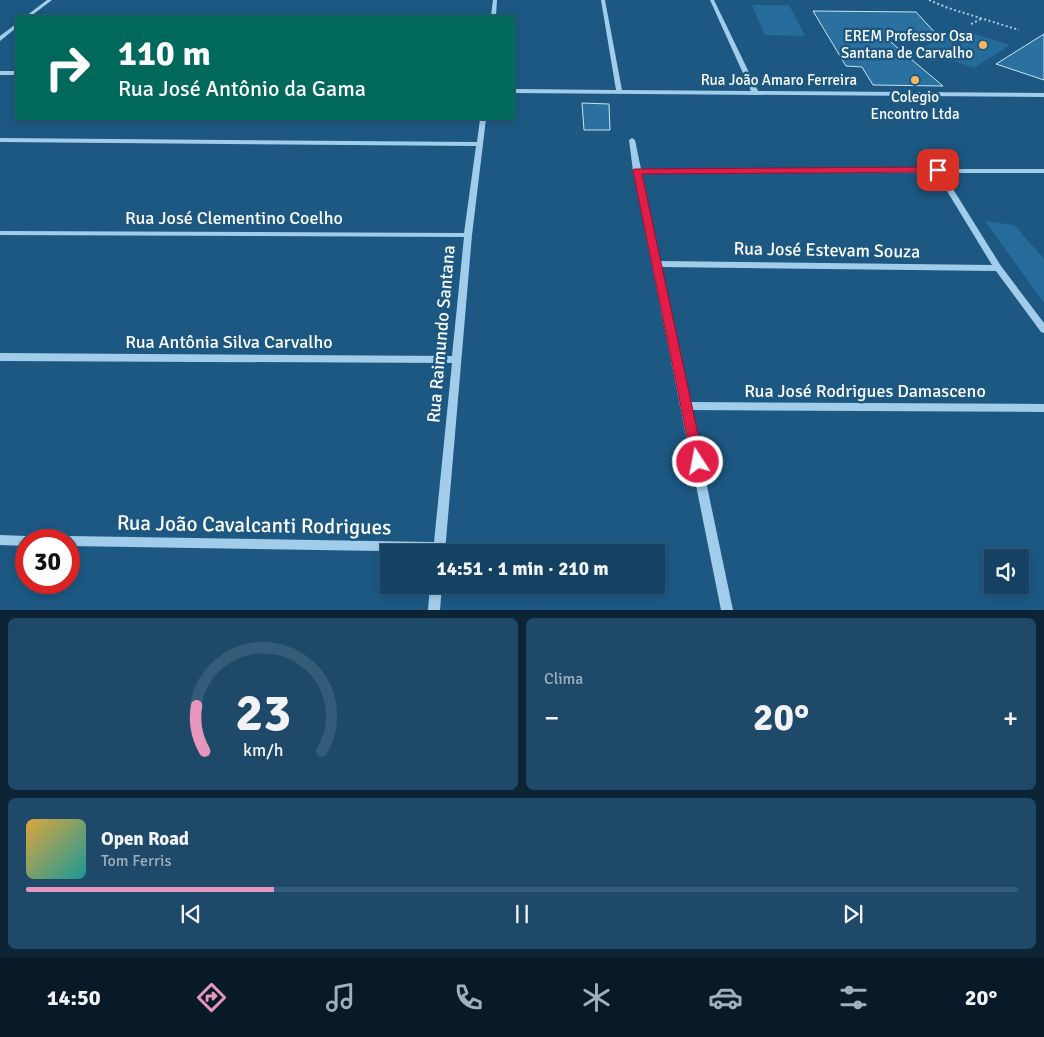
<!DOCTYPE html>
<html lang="pt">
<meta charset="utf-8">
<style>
body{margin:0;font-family:Signika,sans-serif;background:#1e4968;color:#f1f3f6;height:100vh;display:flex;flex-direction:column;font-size:19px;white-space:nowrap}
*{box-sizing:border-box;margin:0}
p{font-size:16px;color:#9db0be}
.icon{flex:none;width:28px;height:28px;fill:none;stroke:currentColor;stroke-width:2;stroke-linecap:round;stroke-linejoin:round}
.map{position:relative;height:610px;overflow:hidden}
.side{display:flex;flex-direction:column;gap:8px;padding:8px;background:#0c2436;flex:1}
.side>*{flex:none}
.banner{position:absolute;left:15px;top:15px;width:500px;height:105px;border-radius:0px;box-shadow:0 2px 8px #0003,0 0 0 1px #345b77;background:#00695c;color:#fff;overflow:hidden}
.fabs{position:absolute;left:984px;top:549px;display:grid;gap:10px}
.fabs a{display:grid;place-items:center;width:45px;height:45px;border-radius:0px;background:#154262;box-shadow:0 2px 8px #0003,0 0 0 1px #345b77;font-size:25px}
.speed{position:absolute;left:15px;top:529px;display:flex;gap:10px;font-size:25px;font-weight:700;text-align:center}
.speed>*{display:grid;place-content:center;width:65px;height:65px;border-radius:50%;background:#154262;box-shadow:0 2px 8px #0003,0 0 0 1px #345b77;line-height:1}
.speed .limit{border:8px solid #d22;background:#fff;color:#111}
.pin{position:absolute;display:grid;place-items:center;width:42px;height:42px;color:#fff;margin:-21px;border-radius:10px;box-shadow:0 2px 8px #0006}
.me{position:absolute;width:55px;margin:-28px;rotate:349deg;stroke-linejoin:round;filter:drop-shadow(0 0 4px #0008)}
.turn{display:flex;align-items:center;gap:18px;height:105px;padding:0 20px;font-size:22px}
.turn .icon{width:65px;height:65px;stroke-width:2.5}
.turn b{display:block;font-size:35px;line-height:42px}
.big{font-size:38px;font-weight:700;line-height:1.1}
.side .tile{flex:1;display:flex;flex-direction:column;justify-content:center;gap:8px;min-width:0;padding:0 18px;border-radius:8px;background:#1e4968}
.side .dial{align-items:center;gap:0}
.dial svg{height:130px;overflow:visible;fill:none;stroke:#345b77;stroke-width:7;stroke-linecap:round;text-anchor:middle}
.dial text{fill:#f1f3f6;stroke:none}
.song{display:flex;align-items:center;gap:15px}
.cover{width:60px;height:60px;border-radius:8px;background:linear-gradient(135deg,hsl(40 70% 55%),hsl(180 70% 35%))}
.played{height:5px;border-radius:2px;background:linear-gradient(90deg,#e797bd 25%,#345b77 25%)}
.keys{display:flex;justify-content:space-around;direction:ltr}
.heat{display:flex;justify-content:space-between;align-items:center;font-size:28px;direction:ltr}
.side .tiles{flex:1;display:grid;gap:8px;grid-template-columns:1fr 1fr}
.tile:last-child{grid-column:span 2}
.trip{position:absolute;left:380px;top:544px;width:285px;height:50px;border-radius:0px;background:#154262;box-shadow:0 2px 8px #0003,0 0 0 1px #345b77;font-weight:700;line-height:50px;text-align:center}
.tab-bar{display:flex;height:80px;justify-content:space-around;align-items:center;background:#081a27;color:#9db0be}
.tab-bar .icon{width:35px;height:35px}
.tab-bar .current{color:#e797bd}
.tab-bar b{font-size:22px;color:#f1f3f6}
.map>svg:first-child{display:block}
</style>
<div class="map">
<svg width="1044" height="610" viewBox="0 0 1044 610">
<rect width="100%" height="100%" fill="#1c5882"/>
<g fill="#266c9b">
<polygon points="752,5 789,5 805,36 765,35"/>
<polygon points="958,29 1010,45 974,68 921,49"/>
<polygon points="985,221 1014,225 1044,259 1044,303"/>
</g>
<g fill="#2b71a0" stroke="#c6e4f7">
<polygon points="813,11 916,12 939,37 886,38 943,86 873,85 862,67 846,66"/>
<polygon points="1044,34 1044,80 996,64"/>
<polygon points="582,103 609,104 610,130 584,130"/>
</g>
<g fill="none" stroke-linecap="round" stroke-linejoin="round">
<g stroke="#a2cdea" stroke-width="2" stroke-dasharray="2 2.5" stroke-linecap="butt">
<polyline points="929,0 948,8 1019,30"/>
<polyline points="971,24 981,19"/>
</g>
<g fill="#a2cdea" fill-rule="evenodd">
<polygon points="47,0 52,0 31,16 26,16"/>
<polygon points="493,0 497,0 496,16 491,16"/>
<polygon points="601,0 605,0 622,90 751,91 710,0 714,0 758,91 1044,93 1044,97 514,93 514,89 616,90"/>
<polygon points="16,24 16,28 0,41 0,36"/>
<rect x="0" y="71" width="16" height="4"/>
<polygon points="480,119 486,119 472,235 445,552 69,546 69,540 64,540 65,537 69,536 434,542 452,363 0,361 0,353 452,356 464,237 0,235 0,231 464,233 476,146 0,142 0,138 477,142"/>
<path d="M632 138 635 140 641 169H1044V173H943L1001 266 1044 323V333L1041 332 996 271 661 267 689 402 1044 404V412L691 410 733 610H721L633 171 629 140ZM642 173H936L992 265 660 261Z"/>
<polygon points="0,535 26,536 30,537 31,540 26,540 26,546 0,545"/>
<polygon points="430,585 442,585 440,610 428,610"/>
</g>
</g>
<polygon fill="#e11d48" stroke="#92132f" points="938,167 941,168 941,172 642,174 704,462 702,466 698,468 693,466 633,171 634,169"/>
<g fill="#fab75f" stroke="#1c5882" stroke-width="2">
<circle cx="983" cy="45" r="5"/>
<circle cx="915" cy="80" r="5"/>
</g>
<g text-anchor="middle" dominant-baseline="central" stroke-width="5" stroke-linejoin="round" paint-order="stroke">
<g font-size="15" fill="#fff" stroke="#1c5882" text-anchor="end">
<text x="973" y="36">EREM Professor Osa<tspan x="973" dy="17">Santana de Carvalho</tspan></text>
<text x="915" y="97" text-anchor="middle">Colegio<tspan x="915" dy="17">Encontro Ltda</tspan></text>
</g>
<g font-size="15" fill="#fff" stroke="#1c5882">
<text x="779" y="80">Rua João Amaro Ferreira</text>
</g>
<g font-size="18" fill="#fff" stroke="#1c5882">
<text x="234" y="218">Rua José Clementino Coelho</text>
<text transform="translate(827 250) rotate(1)">Rua José Estevam Souza</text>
<text transform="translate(441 334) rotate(-85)">Rua Raimundo Santana</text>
<text x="229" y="342">Rua Antônia Silva Carvalho</text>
<text x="865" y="391">Rua José Rodrigues Damasceno</text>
</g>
<g font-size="21" fill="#fff" stroke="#1c5882">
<text transform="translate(254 525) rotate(1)">Rua João Cavalcanti Rodrigues</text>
</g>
</g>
</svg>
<div class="fabs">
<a><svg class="icon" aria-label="sound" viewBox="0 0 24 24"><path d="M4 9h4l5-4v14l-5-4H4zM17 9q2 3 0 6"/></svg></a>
</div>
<div class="speed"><div class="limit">30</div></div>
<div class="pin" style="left:938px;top:170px;background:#d93025"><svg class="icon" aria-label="arrive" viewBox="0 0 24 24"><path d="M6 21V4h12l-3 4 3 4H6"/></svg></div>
<svg class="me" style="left:698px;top:462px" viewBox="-20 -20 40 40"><circle r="17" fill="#e11d48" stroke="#fff" stroke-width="3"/><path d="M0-11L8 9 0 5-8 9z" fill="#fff"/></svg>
<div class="trip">14:51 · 1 min · 210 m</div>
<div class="banner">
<div class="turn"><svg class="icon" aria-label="right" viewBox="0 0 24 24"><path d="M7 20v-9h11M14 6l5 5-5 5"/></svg><div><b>110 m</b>Rua José Antônio da Gama</div></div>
</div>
</div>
<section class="side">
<div class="tiles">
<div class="tile dial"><svg viewBox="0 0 100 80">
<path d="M14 69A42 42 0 1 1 86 69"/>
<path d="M14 69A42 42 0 0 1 9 41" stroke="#e797bd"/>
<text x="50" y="56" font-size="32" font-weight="700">23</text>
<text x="50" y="72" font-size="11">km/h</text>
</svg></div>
<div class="tile"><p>Clima</p>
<div class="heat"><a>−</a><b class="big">20°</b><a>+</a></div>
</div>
<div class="tile">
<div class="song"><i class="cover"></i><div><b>Open Road</b><p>Tom Ferris</p></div></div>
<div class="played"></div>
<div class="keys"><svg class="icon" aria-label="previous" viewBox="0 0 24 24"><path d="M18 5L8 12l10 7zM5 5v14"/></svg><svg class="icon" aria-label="pause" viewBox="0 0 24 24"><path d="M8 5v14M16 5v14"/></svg><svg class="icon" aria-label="next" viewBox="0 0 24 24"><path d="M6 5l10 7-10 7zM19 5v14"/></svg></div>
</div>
</div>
</section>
<nav class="tab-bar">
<b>14:50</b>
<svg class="icon current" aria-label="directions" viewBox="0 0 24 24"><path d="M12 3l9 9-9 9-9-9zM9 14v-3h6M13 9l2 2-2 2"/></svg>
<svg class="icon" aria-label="music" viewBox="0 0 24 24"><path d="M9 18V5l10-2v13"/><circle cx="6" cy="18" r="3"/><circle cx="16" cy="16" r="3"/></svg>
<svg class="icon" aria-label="phone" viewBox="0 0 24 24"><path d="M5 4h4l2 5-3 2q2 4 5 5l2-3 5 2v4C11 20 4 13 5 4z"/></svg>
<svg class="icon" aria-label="climate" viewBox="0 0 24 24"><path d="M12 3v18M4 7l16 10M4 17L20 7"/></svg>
<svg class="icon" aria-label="car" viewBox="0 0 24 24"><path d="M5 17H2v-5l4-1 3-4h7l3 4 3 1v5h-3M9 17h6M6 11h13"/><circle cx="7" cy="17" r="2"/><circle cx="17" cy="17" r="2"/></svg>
<svg class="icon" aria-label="filters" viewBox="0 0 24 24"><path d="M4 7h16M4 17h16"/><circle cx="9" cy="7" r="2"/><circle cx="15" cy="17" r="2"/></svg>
<b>20°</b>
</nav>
